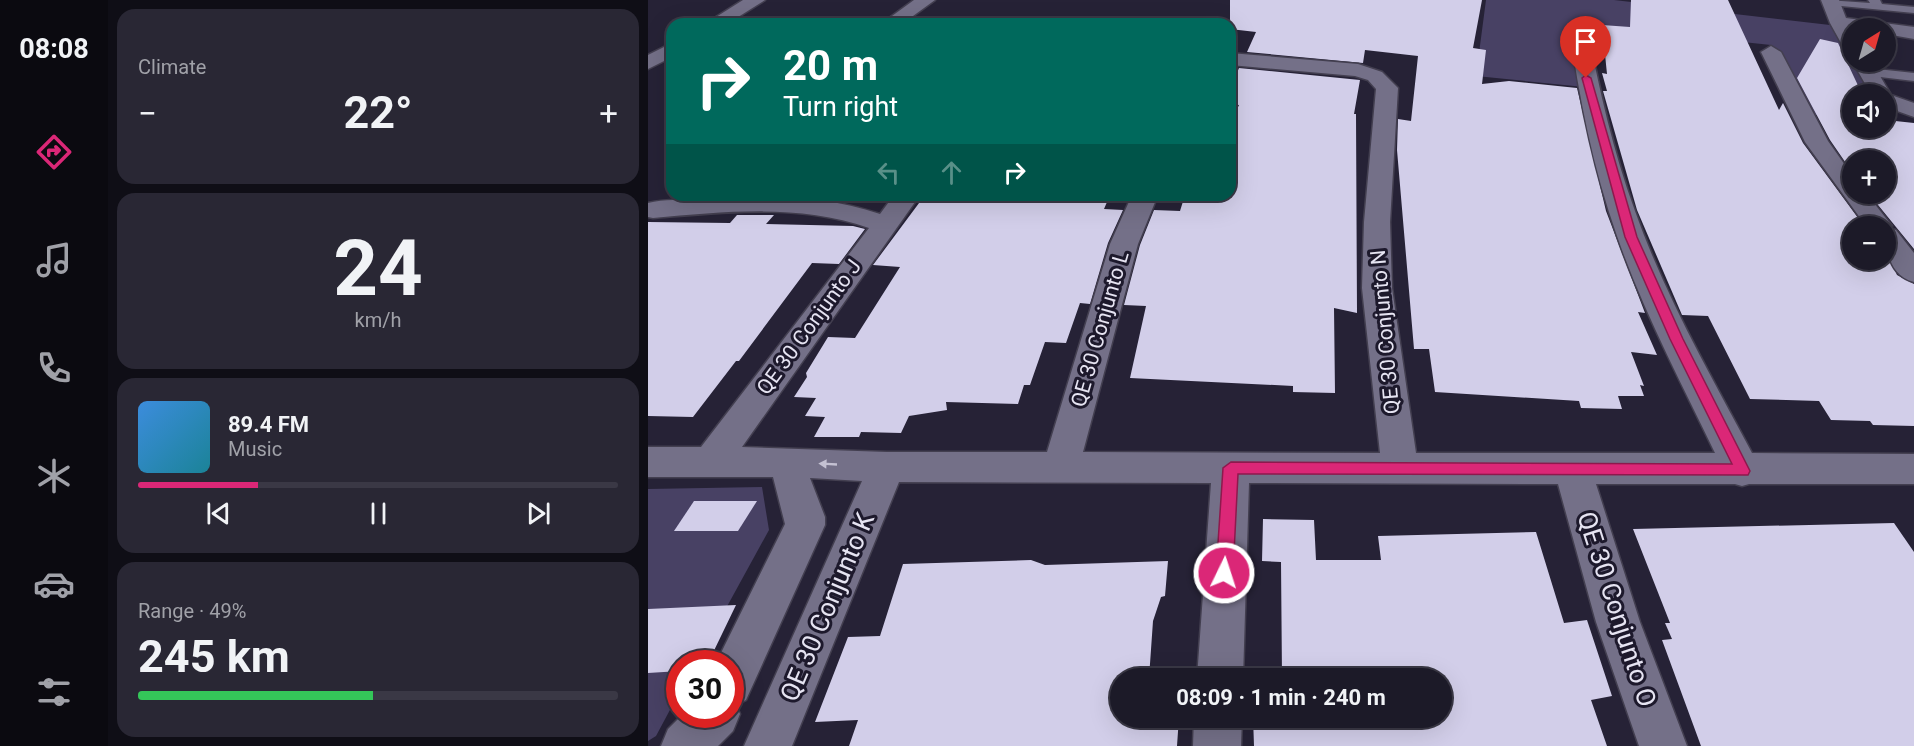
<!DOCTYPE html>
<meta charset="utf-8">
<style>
body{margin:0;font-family:Roboto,sans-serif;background:#292734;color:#f1f3f6;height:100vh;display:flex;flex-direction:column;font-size:22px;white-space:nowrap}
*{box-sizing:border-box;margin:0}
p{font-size:20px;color:#a0a1a8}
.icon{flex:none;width:33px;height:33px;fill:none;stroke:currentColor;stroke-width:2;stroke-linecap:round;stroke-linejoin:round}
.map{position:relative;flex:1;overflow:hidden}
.sheet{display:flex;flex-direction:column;gap:9px;padding:9px;background:#0f0e16;width:540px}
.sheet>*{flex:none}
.banner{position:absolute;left:18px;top:18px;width:570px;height:183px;border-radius:18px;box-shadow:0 6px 24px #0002,0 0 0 2px #3a3845;background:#00695c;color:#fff;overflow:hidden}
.needle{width:39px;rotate:37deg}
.tools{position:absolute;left:1194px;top:18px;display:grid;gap:12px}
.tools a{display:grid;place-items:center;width:54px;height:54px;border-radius:50%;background:#1c1a28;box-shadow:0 6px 24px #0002,0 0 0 2px #3a3845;font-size:30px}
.speed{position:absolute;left:18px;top:650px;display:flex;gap:12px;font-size:30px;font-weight:700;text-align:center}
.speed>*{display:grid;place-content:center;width:78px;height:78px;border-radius:50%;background:#1c1a28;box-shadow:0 6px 24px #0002,0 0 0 2px #3a3845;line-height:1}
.speed .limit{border:9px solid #d22;background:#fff;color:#111}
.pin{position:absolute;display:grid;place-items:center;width:51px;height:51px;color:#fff;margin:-62px -26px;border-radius:50% 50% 50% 0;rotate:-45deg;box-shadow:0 0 6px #0007}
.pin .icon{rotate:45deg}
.me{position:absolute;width:66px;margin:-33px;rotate:4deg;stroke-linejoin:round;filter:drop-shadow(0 0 4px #0008)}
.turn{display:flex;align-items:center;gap:21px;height:126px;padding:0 18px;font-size:27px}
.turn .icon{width:78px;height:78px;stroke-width:2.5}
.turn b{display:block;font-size:42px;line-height:51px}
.lanes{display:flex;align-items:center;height:57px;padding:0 18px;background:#0003;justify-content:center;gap:30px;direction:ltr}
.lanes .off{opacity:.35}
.big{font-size:45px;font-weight:700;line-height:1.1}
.sheet .widget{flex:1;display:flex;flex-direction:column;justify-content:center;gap:9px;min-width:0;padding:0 21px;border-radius:18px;background:#292734}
.sheet .dial{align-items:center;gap:0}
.dial b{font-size:78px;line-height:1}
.song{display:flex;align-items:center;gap:18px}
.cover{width:72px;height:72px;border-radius:9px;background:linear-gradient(135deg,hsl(210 70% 55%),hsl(190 70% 35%))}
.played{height:6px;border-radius:3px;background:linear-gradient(90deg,#db2777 25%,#3a3845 25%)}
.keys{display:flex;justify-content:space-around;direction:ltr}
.heat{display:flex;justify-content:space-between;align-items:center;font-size:33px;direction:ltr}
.charge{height:9px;border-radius:4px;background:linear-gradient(90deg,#34c759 49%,#3a3845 0)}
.trip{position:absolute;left:462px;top:668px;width:342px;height:60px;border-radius:30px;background:#1c1a28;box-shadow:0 6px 24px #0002,0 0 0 2px #3a3845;font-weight:700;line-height:60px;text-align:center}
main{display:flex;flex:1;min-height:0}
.tab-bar{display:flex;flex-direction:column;width:108px;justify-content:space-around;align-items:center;background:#0b0a10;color:#a0a1a8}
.tab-bar .icon{width:42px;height:42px}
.tab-bar .on{color:#db2777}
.tab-bar b{font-size:27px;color:#f1f3f6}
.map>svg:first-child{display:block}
</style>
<main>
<nav class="tab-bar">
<b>08:08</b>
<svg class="icon on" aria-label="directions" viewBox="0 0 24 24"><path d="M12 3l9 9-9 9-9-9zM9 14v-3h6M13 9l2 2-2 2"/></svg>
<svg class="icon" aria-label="music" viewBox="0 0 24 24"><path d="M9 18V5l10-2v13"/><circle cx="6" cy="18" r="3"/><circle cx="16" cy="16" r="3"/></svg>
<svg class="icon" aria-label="phone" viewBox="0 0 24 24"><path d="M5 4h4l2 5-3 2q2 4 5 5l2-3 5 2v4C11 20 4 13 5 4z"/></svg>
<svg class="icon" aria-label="climate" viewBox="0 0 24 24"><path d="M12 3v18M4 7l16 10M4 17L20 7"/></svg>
<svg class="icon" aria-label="car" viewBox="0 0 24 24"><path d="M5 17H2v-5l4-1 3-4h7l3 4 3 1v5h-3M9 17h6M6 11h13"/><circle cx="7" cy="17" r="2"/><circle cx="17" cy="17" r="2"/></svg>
<svg class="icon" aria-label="filters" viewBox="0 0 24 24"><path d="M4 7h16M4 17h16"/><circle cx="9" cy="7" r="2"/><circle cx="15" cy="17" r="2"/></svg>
</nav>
<section class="sheet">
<div class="widget"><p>Climate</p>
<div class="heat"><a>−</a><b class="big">22°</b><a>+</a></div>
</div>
<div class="widget dial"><b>24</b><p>km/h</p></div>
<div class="widget">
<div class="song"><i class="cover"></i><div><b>89.4 FM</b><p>Music</p></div></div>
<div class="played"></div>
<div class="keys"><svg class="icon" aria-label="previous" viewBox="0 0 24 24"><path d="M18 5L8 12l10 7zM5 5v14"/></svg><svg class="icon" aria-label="pause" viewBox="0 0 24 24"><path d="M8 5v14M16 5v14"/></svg><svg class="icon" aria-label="next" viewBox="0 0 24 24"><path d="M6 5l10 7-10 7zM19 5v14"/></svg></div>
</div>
<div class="widget"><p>Range · 49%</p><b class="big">245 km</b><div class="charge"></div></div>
</section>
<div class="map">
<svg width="1266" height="746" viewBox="0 0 1266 746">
<rect width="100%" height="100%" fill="#262236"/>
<g fill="#484164">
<polygon points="838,0 966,0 1182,25 1225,94 1204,94 1204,118 1166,115 1123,45 925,24 936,87 828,76"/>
<polygon points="114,487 121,530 48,663 32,663 31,693 8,736 0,741 0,489"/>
</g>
<g fill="#d2cee9">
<polygon points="582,0 834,0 825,48 838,50 834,84 861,81 929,88 958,211 997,313 990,312 1009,355 983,352 996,386 992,385 996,396 970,396 974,409 933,408 931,401 787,392 781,349 766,349 749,150 750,119 763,121 770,56 717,50 715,63 599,52 608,32 582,29"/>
<polygon points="983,0 1080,0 1131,110 1135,103 1155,143 1216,226 1204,226 1204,260 1238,260 1238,250 1249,275 1266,284 1266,426 1225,425 1222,421 1183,420 1171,401 1102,399 1060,316 1034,315 989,210 955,91 959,91 954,73 959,74 954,25 982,27"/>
<polygon points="1172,39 1190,43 1214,94 1204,94 1204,128 1238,128 1238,120 1266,123 1266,249 1221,194 1238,194 1238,160 1204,160 1204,172 1182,140 1149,78"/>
<polygon points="591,68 712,80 706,114 708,114 709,313 686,308 687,393 645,392 645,386 482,378 498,306 476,305 492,245 506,210 532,211 537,195 582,195 582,124 591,105 582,104 582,89"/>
<polygon points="277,195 462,195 456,209 475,210 460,243 442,304 432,303 418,343 397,342 382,385 376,385 370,404 298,402 299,410 261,416 253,433 213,432 211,437 166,437 177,417 157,416 168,398 146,397 159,377 158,373 180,337 207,338 252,267 225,265"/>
<polygon points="89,215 126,215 118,224 205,226 217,229 191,264 164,263 91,361 88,361 45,417 0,416 0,222 82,223"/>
<polygon points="46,501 109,501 90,531 26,531"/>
<polygon points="615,519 666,520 668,560 733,560 730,536 888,532 916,623 939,620 964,696 943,700 959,746 606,746 605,717 794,717 794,678 634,678 633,562 614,561"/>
<polygon points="1246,523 1266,552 1266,746 1053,746 1014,640 1024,639 1017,623 1022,623 985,529"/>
<polygon points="383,560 397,565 520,561 517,596 513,597 505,621 501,678 472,678 472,717 531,717 529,746 201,746 210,720 167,722 200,637 232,636 255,564"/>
<polygon points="88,605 60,663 32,663 32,671 0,673 0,609"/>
</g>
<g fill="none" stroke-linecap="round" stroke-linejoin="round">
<defs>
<g id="lane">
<polygon points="1179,0 1222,3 1220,0 1232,0 1234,4 1266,7 1266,13 1183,5 1179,4"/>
<polygon points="1220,68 1266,73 1266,81 1215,75 1215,69"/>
</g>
<g id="street">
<polygon points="95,0 117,0 79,24 57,24"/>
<polygon points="266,0 287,0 254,24 233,24"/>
<polygon points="1173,0 1191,0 1198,18 1266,27 1266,39 1238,34 1238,28 1204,28 1204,52 1197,50 1182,23"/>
<path d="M930 20 939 26C951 89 965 151 987 211 1017 296 1062 374 1104 453L1266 454V484H1101L1094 486 1087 484H948L992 622 1039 746H991L948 622 910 484 601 483 595 678H549L563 483 251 482 144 746H96L214 481 162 478 177 517V525L98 700 88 705 92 714 85 731 70 746H13L20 729 35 714H82V663H68L137 524 125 477H0V447H53L221 228C151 203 77 212 5 218L0 217V203C16 199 34 200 51 199 112 194 173 194 232 214L246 195H272L94 447 239 452H399L462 244 484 195H510L490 244 435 452 732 453 714 288 716 222 728 89 720 80 707 76 582 65V53L710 64 734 72 750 88 742 222 744 288 768 453H1067C1033 382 995 311 969 236 945 168 931 97 921 26Z"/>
<polygon points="24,43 24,57 0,69 0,55"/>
<path d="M1123 46 1133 52 1180 141 1204 175V194H1219L1244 226 1243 229 1248 230 1266 253V282C1240 275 1238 249 1238 226H1218L1157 142 1113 52Z"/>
<polygon points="1204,61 1224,62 1243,95 1266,103 1266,117 1238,107 1238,94 1223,94"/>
<polygon points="546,717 594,717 593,746 545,746"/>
</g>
</defs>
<use href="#lane" stroke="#433f50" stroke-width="3"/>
<use href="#street" stroke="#433f50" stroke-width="3"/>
<use href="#lane" fill="#747088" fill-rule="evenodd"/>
<use href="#street" fill="#747088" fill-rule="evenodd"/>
</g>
<defs><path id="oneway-solid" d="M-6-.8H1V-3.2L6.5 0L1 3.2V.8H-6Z" transform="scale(1.5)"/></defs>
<use fill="#c4c1d2" href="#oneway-solid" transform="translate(180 464) rotate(-177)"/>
<polygon fill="#db2777" stroke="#8e194d" stroke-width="1.5" points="938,75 943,78 989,237 1035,339 1102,471 1100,475 590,474 585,573 582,579 576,581 570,579 568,573 575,468 583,462 1084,464 1022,339 977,237 934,78"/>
<g text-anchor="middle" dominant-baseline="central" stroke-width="6" stroke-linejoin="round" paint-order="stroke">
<g font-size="21" fill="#e6e4f2" stroke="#1d192c">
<text transform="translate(161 327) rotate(-54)">QE 30 Conjunto J</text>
<text transform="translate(452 329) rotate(-74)">QE 30 Conjunto L</text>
<text transform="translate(737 332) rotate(-95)">QE 30 Conjunto N</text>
</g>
<g font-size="26" fill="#e6e4f2" stroke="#1d192c">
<text transform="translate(179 607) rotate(-67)">QE 30 Conjunto K</text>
<text transform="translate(969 609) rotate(72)">QE 30 Conjunto O</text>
</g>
</g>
</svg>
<div class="tools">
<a><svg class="needle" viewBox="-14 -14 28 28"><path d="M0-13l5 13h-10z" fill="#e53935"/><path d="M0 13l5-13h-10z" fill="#a0a1a8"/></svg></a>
<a><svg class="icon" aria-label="sound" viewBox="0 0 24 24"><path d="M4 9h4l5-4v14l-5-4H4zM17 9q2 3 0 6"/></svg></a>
<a>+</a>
<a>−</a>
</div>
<div class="speed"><div class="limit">30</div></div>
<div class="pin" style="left:938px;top:78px;background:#d93025"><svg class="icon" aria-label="arrive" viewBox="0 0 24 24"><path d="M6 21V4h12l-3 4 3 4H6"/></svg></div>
<svg class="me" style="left:576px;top:573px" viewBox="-20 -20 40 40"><circle r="17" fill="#db2777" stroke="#fff" stroke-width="3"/><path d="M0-11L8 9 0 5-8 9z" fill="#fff"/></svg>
<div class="trip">08:09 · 1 min · 240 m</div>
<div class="banner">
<div class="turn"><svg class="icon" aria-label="right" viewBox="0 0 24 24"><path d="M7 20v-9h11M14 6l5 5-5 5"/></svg><div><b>20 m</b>Turn right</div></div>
<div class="lanes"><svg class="icon off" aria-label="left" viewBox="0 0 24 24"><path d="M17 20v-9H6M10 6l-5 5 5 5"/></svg><svg class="icon off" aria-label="ahead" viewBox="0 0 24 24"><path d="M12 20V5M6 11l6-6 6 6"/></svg><svg class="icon" aria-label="right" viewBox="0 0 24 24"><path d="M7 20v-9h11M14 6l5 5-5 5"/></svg></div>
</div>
</div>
</main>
